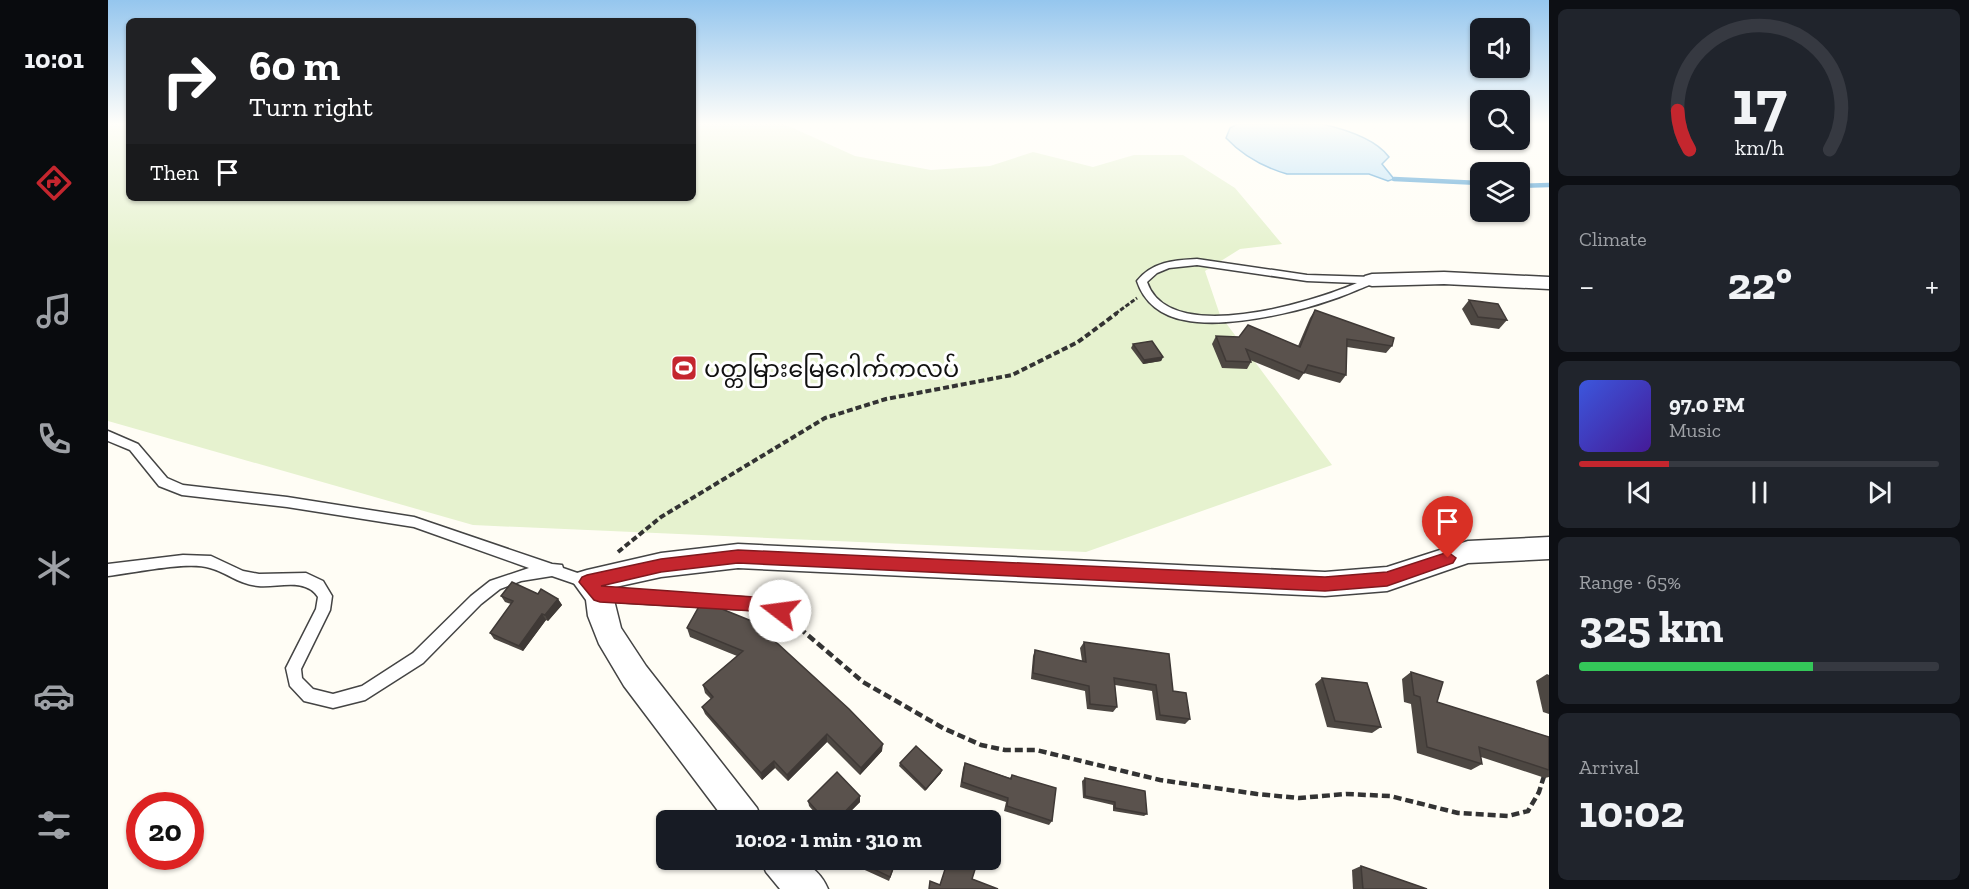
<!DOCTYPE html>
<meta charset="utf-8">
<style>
body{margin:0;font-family:"Zilla Slab","Noto Sans Myanmar",serif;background:#20242c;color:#f1f3f6;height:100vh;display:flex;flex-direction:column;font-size:22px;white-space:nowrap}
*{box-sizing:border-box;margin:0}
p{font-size:20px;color:#9ea1a6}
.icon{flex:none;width:33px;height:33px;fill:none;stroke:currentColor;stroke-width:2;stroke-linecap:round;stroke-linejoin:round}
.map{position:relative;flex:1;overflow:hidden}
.drawer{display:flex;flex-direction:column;gap:9px;padding:9px;background:#0d0f14;width:420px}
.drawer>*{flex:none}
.hud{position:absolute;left:18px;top:18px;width:570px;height:183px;border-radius:9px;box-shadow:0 2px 4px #0004;background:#202124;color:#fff;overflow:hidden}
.controls{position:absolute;left:1362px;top:18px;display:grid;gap:12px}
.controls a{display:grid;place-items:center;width:60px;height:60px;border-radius:9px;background:#171b24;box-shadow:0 2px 4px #0004;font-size:30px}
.speed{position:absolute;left:18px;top:792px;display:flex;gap:12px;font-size:30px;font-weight:700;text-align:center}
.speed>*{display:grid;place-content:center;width:78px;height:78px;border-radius:50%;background:#171b24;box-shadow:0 2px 4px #0004;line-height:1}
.speed .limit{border:9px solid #d22;background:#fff;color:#111}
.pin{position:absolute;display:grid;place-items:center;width:51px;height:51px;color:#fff;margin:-62px -26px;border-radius:50% 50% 50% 0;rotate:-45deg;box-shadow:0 0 6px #0007}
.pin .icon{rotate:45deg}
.me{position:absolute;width:66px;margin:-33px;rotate:285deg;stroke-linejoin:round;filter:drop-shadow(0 0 4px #0008)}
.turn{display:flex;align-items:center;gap:21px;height:126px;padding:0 24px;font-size:27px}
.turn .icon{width:78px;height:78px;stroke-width:2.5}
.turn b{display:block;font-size:42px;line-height:51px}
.then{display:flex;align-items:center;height:57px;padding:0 24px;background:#0003;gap:12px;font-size:22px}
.big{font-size:45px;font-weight:700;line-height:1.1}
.drawer .widget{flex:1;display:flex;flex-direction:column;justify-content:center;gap:9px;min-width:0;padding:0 21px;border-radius:9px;background:#20242c}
.drawer .dial{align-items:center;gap:0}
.dial svg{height:156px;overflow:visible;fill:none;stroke:#363941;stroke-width:7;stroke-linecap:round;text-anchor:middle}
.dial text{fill:#f1f3f6;stroke:none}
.song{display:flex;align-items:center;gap:18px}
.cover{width:72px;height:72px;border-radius:9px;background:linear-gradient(135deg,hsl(230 70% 55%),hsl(260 70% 35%))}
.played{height:6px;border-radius:3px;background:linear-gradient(90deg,#c4262e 25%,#363941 25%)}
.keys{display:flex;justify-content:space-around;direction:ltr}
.heat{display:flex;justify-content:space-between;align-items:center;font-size:33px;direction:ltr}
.charge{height:9px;border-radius:4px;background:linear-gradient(90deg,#34c759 65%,#363941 0)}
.trip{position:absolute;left:548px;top:810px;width:345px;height:60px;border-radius:9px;background:#171b24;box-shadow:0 2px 4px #0004;font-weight:700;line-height:60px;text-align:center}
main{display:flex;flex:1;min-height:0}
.dock{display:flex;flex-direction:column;width:108px;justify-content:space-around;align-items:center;background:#090b0e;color:#9ea1a6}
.dock .icon{width:42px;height:42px}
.dock .on{color:#c4262e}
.dock b{font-size:27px;color:#f1f3f6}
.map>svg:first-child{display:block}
</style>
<main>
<nav class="dock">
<b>10:01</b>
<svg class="icon on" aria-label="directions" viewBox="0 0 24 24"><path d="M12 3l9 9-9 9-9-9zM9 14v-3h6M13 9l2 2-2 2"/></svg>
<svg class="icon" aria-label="music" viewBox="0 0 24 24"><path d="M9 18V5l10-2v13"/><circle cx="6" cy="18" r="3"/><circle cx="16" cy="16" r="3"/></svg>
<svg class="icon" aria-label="phone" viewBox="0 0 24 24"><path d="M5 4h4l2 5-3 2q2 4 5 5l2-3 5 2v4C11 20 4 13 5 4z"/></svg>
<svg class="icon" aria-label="climate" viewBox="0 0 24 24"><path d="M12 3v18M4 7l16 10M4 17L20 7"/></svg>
<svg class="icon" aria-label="car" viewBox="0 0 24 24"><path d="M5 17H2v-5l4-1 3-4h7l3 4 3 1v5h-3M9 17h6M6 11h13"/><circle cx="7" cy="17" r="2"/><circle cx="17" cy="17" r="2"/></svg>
<svg class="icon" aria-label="filters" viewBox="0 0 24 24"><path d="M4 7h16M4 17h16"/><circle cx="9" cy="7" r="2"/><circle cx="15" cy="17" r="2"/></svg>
</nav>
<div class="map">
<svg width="1441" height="889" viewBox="0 0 1441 889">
<rect width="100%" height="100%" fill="#fffdf5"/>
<polygon fill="#e6f2cf" points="0,124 21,124 21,198 585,198 585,124 676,124 747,156 823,170 882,166 925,152 985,167 1026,155 1075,155 1127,188 1174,244 1132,249 1097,271 1112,315 1224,465 978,552 365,525 0,421"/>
<path fill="#b9e0f7" stroke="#3f96cf" stroke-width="1.5" d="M1129 124H1214C1236 129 1267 138 1281 157L1274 164 1286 179 1280 181 1261 174H1179C1155 167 1135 156 1118 138L1122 128Z"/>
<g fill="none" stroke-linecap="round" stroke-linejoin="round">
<g stroke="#3f96cf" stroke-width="4.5">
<polyline points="1286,179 1372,183"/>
<polyline points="1412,186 1441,185"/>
</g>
<defs>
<g id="service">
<path d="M1089 259 1199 275 1264 277 1269 280C1264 285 1256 287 1249 290 1206 309 1122 330 1076 320 1054 316 1036 303 1029 281 1044 262 1066 260 1089 259ZM1089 265 1199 281 1249 283C1205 302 1061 347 1039 282L1049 273 1061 268Z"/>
<path d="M0 431 30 444 59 478 75 485 179 497 306 517 444 564 454 565 455 568 484 578 486 582 484 586 479 588 444 576 413 581 392 589 373 604 315 663 257 700 225 708 196 701 182 686 178 668 208 609 210 597C197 577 170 588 150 586 130 584 120 573 102 568 79 561 26 573 0 576V564L75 555 103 556 135 571 151 574 198 573 215 581 224 596 222 610 193 669 194 678 205 689 225 694 254 686 305 653 363 596 382 581 421 568 306 527 179 507 74 495 51 486 22 450 0 441Z"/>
<polygon points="492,589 646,598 677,606 679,611 677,616 672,617 646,610 492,601 487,599 485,595 487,591"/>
</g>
<g id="minor">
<polygon points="1336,272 1441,277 1441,289 1336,284 1264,286 1257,284 1254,280 1257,276 1264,274"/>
<polygon points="1441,537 1441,559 1360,563 1279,591 1217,596 630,568 553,577 503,588 513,628 538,666 649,808 654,820 617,820 516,686 491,644 480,616 478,600 465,582 469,573 479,570 553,553 630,544 1217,572 1279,567 1360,541"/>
<path d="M653 860C682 857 707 859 720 889H672L658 872Z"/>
</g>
</defs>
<use href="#service" stroke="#444" stroke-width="3"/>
<use href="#minor" stroke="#444" stroke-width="3"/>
<polyline stroke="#333" stroke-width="3" stroke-dasharray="4.5 2" stroke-linecap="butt" points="1007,314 1029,298"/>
<polyline stroke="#333" stroke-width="4" stroke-dasharray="6 3" stroke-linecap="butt" points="510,552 553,517 717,418 778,399 904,375 970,342 1009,313"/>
<polyline stroke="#333" stroke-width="4.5" stroke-dasharray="8 4" stroke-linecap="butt" points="682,620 755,682 835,728 873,745 897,750 928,750 1052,780 1149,794 1191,798 1238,794 1282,796 1350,813 1400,816 1420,811 1431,792 1437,773"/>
<use href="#service" fill="#fff" fill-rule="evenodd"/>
<use href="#minor" fill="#fff" fill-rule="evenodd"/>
</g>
<g fill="#4d4742">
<polygon points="1361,300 1399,320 1391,329 1363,325 1354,309"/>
<polygon points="1207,310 1284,346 1278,353 1239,347 1238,375 1232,383 1196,373 1191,380 1142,360 1143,362 1139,369 1114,368 1104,344 1108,336 1190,346 1202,318"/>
<polygon points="1025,344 1055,357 1053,361 1035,364 1023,348"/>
<polygon points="430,594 450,599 454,605 440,621 438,620 415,651 386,639 382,633 403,604 397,602 393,596"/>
<polygon points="594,601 774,751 752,775 719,742 680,781 667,768 654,780 597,714 594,707 603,699 597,693 595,685 629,656 582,637 579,628"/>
<polygon points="976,642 1065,691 1082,719 1077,724 1048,720 1044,691 1007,685 1009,707 1005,712 979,709 977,691 923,679 925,656 927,650 974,661 972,648"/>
<polygon points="1303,672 1329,702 1441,737 1441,777 1437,778 1373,757 1374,764 1363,770 1309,753 1303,704 1296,702 1294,679"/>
<polygon points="1439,674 1441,675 1441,714 1435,712 1428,681"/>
<polygon points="1214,678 1273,727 1264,733 1219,727 1207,684"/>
<polygon points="792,763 833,773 817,791 791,766"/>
<polygon points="857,763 902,778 904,775 944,821 941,825 896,811 898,802 852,787 855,768"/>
<polygon points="977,778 1039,814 1036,816 1005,811 1005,805 975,798 974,781"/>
<polygon points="752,796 752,802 734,820 713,820 701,806 700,801"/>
<polygon points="789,860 781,881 748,866 749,861"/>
<polygon points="1253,866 1319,889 1245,889 1244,870"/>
</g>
<g fill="#3f3936">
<polygon points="1055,357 1053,361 1035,364 1036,360"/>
<polygon points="450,599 454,605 440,621 437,615"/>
<polygon points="434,614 438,620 415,651 411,646"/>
<polygon points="719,734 719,742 680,781 679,775"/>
<polygon points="775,744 774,751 752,775 753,768"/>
<polygon points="666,761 667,768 654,780 653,773"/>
<polygon points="834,770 833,773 817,791 818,789"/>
<polygon points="752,796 752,802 734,820 729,820"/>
</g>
<g fill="#5a524d" stroke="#3f3936" stroke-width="1.5">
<polygon points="1361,300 1390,304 1399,320 1370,317"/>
<polygon points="1207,310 1286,338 1284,346 1239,339 1238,375 1200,365 1196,373 1138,349 1143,362 1118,361 1108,336 1131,337 1140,325 1192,347"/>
<polygon points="1044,341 1055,357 1036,360 1025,344"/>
<polygon points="404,582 430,594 433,589 450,599 437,615 434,614 411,646 382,633 405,601 393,596"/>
<polygon points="594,601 646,622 741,709 775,744 753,768 719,734 679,775 666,761 653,773 594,707 605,697 595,685 635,651 579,628"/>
<polygon points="976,642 1061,654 1065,691 1078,693 1082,719 1052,715 1048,685 1006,678 1009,707 982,704 981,686 925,673 927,650 978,662"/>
<polygon points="1303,672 1335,682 1329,702 1441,737 1441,770 1371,747 1374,764 1319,747 1312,697 1306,695"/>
<polygon points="1214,678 1259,683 1273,727 1227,721"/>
<polygon points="808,746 834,770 818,789 792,763"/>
<polygon points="857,763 903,779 904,775 948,788 944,821 899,806 900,798 854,782"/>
<polygon points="729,772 752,796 729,820 717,820 700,801"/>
<polygon points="977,778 1037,791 1039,814 1007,808 1007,802 977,796"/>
<polygon points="766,816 776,820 765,820"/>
<polygon points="750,860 788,860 782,877 749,861"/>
<polygon points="840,860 870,860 864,879 890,889 821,889 822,881 832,885"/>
<polygon points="1253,866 1319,889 1255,889"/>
</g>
<linearGradient id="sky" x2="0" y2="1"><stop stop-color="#95c6ee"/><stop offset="0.5" stop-color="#fffefa"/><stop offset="1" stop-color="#fffefa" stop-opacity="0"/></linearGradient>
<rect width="1441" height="248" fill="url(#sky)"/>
<polygon fill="#c4262e" stroke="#7f191e" stroke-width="1.5" points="630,550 1217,577 1279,572 1340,552 1348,558 1345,563 1279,586 1217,591 630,563 553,572 493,586 646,597 678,606 680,611 678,617 672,619 646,611 492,602 486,600 471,582 474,577 479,575 553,559"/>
<defs>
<symbol id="stadium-square" viewBox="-11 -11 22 22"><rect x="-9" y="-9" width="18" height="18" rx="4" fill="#c4262e" stroke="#fff"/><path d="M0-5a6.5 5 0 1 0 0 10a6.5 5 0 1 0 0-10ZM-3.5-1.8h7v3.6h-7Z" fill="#fff"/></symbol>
</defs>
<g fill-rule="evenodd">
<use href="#stadium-square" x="561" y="353" width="30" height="30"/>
</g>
<g text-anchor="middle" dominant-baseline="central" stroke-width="6" stroke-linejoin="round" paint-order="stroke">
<g font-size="24" fill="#111" stroke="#fff" text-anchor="start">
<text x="596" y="368">ပတ္တမြားမြေဂေါက်ကလပ်</text>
</g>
</g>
</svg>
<div class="controls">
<a><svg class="icon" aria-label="sound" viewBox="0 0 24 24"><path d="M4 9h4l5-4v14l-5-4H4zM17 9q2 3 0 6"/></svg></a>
<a><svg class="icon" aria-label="search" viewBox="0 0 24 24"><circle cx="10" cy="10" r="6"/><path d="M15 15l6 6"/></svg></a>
<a><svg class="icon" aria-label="layers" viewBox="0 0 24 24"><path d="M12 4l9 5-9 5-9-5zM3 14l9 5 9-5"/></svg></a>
</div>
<div class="speed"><div class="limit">20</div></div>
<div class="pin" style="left:1340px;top:558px;background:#d93025"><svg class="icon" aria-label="arrive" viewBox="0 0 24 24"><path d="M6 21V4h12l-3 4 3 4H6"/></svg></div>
<svg class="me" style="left:672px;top:611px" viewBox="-20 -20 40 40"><circle r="19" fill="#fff"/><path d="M0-13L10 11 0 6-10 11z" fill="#c4262e"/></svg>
<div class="trip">10:02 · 1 min · 310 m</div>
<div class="hud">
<div class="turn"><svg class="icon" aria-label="right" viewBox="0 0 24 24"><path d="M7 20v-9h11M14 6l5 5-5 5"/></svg><div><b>60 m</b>Turn right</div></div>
<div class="then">Then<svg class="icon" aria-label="arrive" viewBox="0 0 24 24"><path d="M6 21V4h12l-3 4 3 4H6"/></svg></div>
</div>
</div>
<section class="drawer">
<div class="widget dial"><svg viewBox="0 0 100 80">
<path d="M14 69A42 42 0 1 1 86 69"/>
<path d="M14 69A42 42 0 0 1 8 49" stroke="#c4262e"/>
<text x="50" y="56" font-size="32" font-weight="700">17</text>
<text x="50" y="72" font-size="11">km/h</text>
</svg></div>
<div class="widget"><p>Climate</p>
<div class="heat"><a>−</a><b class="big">22°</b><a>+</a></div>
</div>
<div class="widget">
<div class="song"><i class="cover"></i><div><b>97.0 FM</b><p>Music</p></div></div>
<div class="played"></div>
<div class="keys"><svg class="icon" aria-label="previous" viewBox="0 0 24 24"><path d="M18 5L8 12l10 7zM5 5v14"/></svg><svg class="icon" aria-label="pause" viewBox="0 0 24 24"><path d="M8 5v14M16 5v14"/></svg><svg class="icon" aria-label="next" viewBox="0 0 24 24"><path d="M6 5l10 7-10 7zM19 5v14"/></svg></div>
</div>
<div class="widget"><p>Range · 65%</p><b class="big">325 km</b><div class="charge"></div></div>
<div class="widget"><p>Arrival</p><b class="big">10:02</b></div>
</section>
</main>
